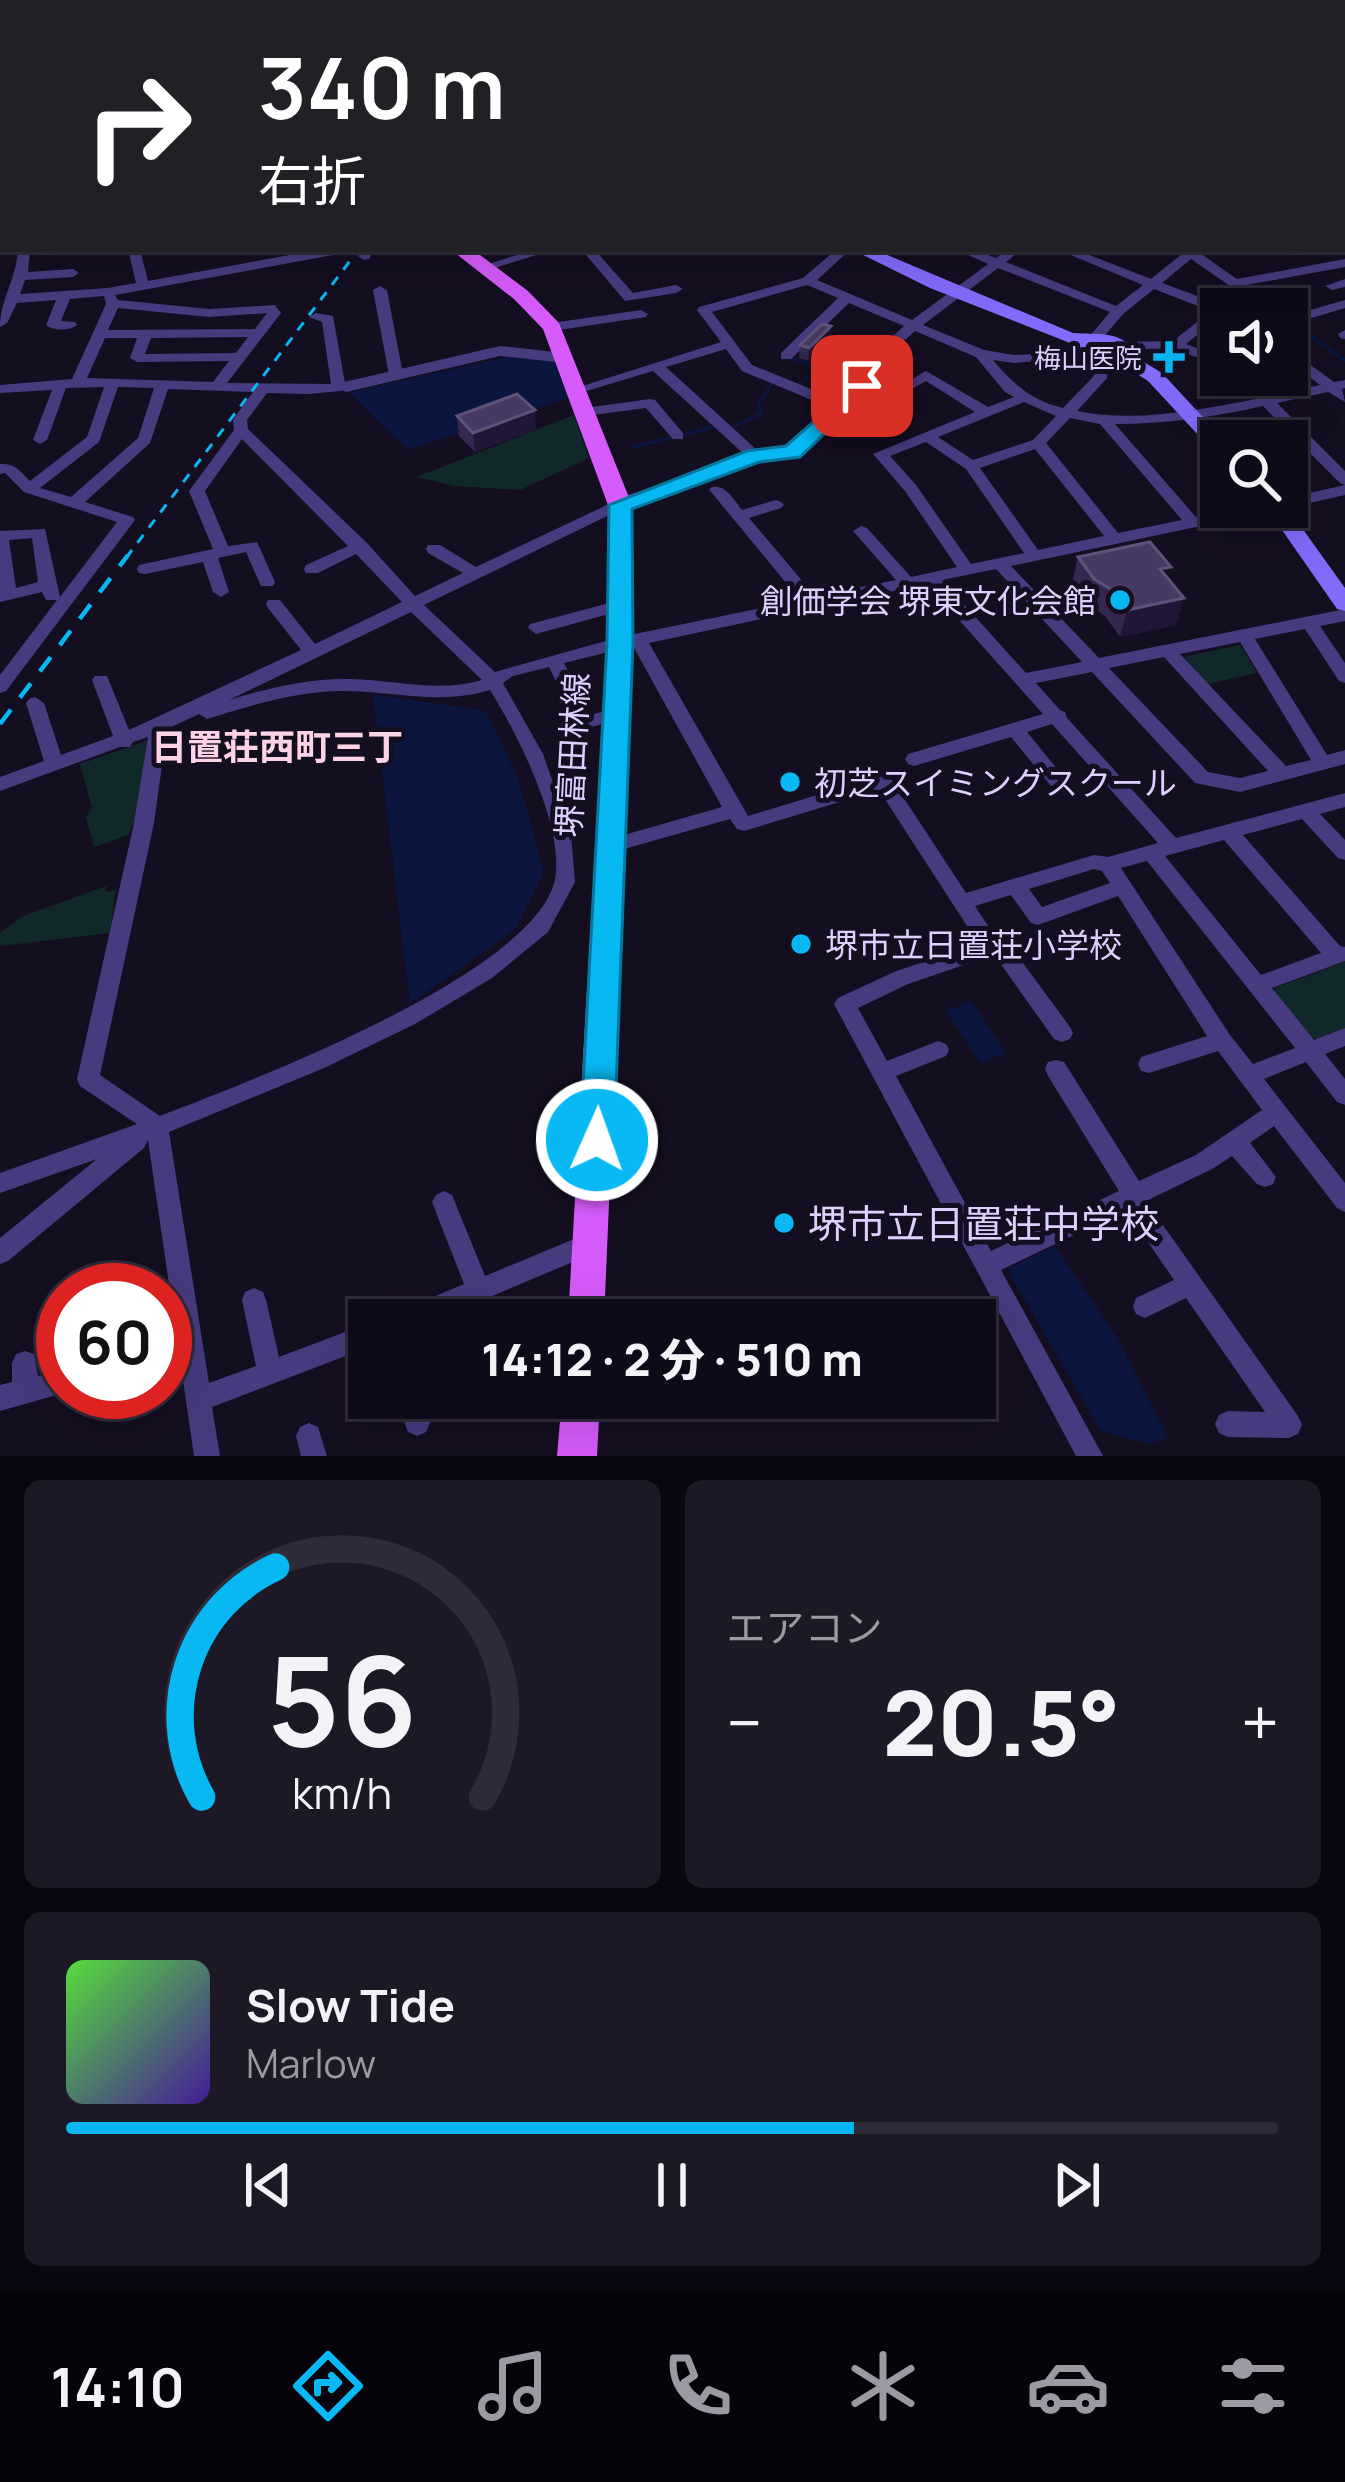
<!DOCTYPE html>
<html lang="ja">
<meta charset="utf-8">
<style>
body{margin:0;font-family:Manrope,"Noto Sans JP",sans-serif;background:#1d1826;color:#f1f3f6;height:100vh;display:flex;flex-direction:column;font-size:45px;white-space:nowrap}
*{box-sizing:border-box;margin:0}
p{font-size:39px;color:#9b9aa2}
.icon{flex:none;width:66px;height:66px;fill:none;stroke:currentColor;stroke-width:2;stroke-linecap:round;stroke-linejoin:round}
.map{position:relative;height:1456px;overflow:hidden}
.details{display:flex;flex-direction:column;gap:24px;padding:24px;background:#08060e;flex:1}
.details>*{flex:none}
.banner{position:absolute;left:0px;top:0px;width:1347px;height:252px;box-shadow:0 12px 48px #0002,0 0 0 3px #2f2b38;background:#202124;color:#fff;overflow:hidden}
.fabs{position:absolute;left:1200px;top:288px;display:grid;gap:24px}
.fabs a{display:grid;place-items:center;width:108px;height:108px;border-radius:0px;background:#0f0a19;box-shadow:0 12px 48px #0002,0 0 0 3px #2f2b38;font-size:60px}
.speed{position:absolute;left:36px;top:1263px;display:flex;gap:24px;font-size:60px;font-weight:700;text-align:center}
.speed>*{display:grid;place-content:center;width:156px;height:156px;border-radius:50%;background:#0f0a19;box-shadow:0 12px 48px #0002,0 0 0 3px #2f2b38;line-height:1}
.speed .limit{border:18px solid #d22;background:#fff;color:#111}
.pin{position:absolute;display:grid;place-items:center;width:102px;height:102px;color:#fff;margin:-51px;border-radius:24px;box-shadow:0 6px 18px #0006}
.me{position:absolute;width:132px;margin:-66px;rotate:2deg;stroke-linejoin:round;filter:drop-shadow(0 0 9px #0008)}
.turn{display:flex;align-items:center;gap:42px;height:252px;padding:0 60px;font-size:54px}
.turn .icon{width:156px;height:156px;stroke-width:2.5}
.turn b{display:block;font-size:84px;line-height:102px}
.big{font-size:90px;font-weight:800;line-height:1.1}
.details .widget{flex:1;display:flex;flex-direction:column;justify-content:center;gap:18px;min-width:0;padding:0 42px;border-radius:18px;background:#1d1826}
.details .dial{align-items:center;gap:0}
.dial svg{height:312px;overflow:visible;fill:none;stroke:#2f2b38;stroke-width:7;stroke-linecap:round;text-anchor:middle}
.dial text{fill:#f1f3f6;stroke:none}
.song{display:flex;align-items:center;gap:36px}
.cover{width:144px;height:144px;border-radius:18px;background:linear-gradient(135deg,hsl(110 70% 55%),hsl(260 70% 35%))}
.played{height:12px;border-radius:6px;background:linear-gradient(90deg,#08b8f2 65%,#2f2b38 65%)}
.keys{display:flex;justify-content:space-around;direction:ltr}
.heat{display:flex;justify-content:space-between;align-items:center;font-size:66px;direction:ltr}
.details .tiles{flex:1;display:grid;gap:24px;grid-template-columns:1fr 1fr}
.widget:last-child{grid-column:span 2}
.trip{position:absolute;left:348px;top:1299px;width:648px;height:120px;border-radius:0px;background:#0f0a19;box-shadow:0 12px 48px #0002,0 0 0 3px #2f2b38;font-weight:800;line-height:120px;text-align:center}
.dock{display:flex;height:192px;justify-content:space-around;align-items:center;background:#06040a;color:#9b9aa2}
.dock .icon{width:84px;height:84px}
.dock .on{color:#08b8f2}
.dock b{font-size:54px;color:#f1f3f6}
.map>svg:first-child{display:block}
</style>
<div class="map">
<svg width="1345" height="1456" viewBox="0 0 1345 1456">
<rect width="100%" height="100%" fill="#140e21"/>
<g fill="#11282b">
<polygon points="574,415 589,458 520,490 454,486 417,477"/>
<polygon points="1240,645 1257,673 1207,684 1183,657"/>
<polygon points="149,740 138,814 128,835 94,847 86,817 92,808 80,764"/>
<polygon points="106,886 106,892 116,890 110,933 0,946 0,933 21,917"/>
<polygon points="1345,962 1345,1028 1317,1039 1308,1037 1274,994 1275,988"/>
</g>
<g fill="#0b163e">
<polygon points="512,356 554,361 571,397 408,450 349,392"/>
<polygon points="373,694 486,711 518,778 544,872 515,930 410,1004"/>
<polygon points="972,1001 1006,1053 980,1063 946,1011"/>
<polygon points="1055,1246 1117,1337 1168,1437 1150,1444 1101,1431 1009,1272 1011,1267"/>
</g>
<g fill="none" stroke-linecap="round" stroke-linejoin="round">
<g stroke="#0b163e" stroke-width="3">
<polyline points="1256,296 1275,309"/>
<polyline points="1287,317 1345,361"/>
<polyline points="792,358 820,369 795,386"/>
<polyline points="731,428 762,413 758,404 773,382"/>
<polyline points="633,447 714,427"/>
</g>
<rect fill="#0b163e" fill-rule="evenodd" x="0" y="43" width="3" height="10"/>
<g fill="#473b7f" fill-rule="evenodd">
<polygon points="288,0 297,0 298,2 283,3"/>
<polygon points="477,0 494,0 489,3 472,3"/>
<polygon points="516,0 526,0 528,3 518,3"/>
<polygon points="567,0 575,0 576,3 566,3"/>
<polygon points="692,0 703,0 705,3 694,3"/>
<polygon points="821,0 832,0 834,3 823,3"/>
<polygon points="973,0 997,0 1002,3 973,3"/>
<polygon points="1010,0 1023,0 1019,3 1006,3"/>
<polygon points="1239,0 1255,0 1250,3 1234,3"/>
<polygon points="1319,0 1332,0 1336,3 1323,3"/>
<rect x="1344" y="10" width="1" height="7"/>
<rect x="1344" y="36" width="1" height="6"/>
<rect x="1344" y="86" width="1" height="7"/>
<rect x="0" y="101" width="3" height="8"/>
<rect x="1344" y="115" width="1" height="6"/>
<rect x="1344" y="130" width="1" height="7"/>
<rect x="0" y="134" width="3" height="7"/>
<polygon points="1344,179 1345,180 1345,189 1344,188"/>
<rect x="1344" y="227" width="1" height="9"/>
<polygon points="0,231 3,232 3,249 7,251 0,251"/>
<path d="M18 249H30L28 272 73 269 79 273 73 277 25 280 20 294 108 288 136 283 128 249H140L148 281 323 249H350L344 253 115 295 118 300 209 309 275 305 281 313 227 383 331 384 322 322 309 317 316 313 333 316 345 383 351 384V390L309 394 267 393 247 420 248 429 366 542 415 596 463 573 428 553 426 549 428 545H440L476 567 628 495 745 455 653 371 577 394 570 390 721 342 697 310 699 307 803 278 837 249H851L817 280 912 320 988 264 955 249H972L996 258 1008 249H1022L1006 262 1116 306 1143 285 1056 249H1074L1151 279 1183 253 1180 249H1194L1237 279 1345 259V267L1246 285 1264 288 1300 313 1345 300V308L1298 322 1287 316V309C1271 309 1263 295 1248 294L1229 309H1221V316L1186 344 1221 357V366L1174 349H1118L1116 346 1123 342 1173 341 1211 311 1154 289 1123 314 1101 340 1096 341 1089 337 1110 312 998 268 923 325 984 350 1014 355 1083 351V357L1078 358 1014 363 993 360C1013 384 1032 401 1063 408L1093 377 1098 361H1108L1107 378 1077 411C1136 423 1198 410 1256 399L1233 375H1248L1269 396 1320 385 1287 359V348L1334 382 1345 380V388L1342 389 1345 402 1328 392 1277 403 1345 471V485L1340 483 1263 406C1214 417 1165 424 1115 424L1196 517 1244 507H1275L1267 512 1011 566 1099 658 1345 609V621L1320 626 1345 663V683L1339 681 1305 629 1255 639 1327 755 1345 750V764L1240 792 1195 783 1092 672 1036 683 1060 710 1065 712 1067 718 1176 838 1345 793V807L1320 814 1345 840V860L1338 858 1302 819 1243 835 1340 946 1345 947V961L1272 988 1314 1040 1345 1028V1046L1325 1054 1345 1079V1105L1337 1102 1306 1062 1264 1079 1345 1183V1212L1337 1208 1274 1126 1250 1143 1276 1177 1273 1184 1265 1187 1257 1184 1232 1156 1212 1169 1146 1201 1298 1416 1302 1425 1298 1434 1289 1438 1228 1437 1219 1433 1215 1424 1219 1415 1228 1411 1265 1412 1186 1298 1145 1318 1136 1314 1133 1306 1136 1298 1174 1280 1126 1210 1001 1270 1103 1456H1076L834 1004 838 998 894 972 978 943 879 790 744 831 737 829 730 819 610 853 603 851 600 846 603 841 722 807 633 646 564 663 590 715 617 708 626 714 623 718 585 729 576 723 549 667 513 676 503 683 543 754 571 834 575 882 548 932 492 978 415 1024 324 1068 169 1132 209 1383 256 1366 242 1300 245 1292 254 1288 263 1292 266 1300 279 1357 369 1323V1347L212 1407 220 1456H194L148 1140 144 1148 8 1261 0 1264V1238L97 1159 0 1193V1173L137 1124 80 1086 77 1079 134 823 148 737 133 742 130 747H120L0 791V777L44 761 26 703 29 699 35 697 44 703 61 755 113 736 92 680 95 676H107L129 730 301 650 268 608 266 604 268 600H280L315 644 402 602 356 554 318 573H306L304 569 306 565 348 546 242 439 205 491 228 546 257 542 275 582 273 586H261L246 552 218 558 229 592 221 597 213 592 203 562 145 574 139 573 137 569 139 565 213 549 189 491 234 430 233 420 253 392 168 389 150 443 85 502 133 517 135 520 6 691 0 693V675L57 600H46L42 592 0 602V531L45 529 60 597 117 522 24 492 5 473 0 474V464C15 463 20 471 30 481L87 437 104 387 66 388 47 440 40 444 33 440 52 390 0 393V385L72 379 106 304 104 296 70 299 61 321 75 322 77 325C70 331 53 331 46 325L56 300 17 303 7 323 0 327C0 300 17 277 18 249ZM1191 259 1230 286 1237 290 1219 304 1162 283ZM807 285 838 298 781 353V359H791L849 303 904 326 857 369 855 385 838 400 752 365 712 312ZM118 308 209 317 267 313 255 329 108 330ZM915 331 976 357 1005 392 1014 397 988 407 926 371 886 394 893 398 898 397 926 381 975 412 873 454 905 491 957 567 911 577 867 528 861 526 853 531 896 580 815 596 749 518 781 508 784 505 781 502 776 500 742 510C734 500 726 484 712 487L709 490 712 493 800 600 620 637 495 672 424 605 638 501 757 460 797 455 867 389 869 373ZM248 337 236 353 145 354 151 338ZM105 338H137L130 358 137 362 229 361 213 382 87 378ZM726 349 742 371 831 408 788 448 758 451 666 367ZM118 387 154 388 138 438 71 497 40 488 99 442ZM1024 402 1056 416 1033 440 973 460 938 437ZM1070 418 1100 424 1182 520 1118 533 1046 443ZM926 442 966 469 1024 553 971 564 916 485 890 456ZM1035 449 1104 536 1038 550 980 468ZM32 538 38 582 16 588 9 540ZM996 569 1082 662 1026 673 942 580ZM927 584 1043 714 908 754 905 759 908 764 914 766 1011 737 1051 786H1065L1067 781 1027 732 1052 724 1158 843 1108 857 1094 855 966 893 890 777 883 775 748 816 649 643ZM411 612 482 680C439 693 395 680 350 679 309 678 268 688 229 700ZM1240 642 1311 760 1286 766 1180 654ZM1164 657 1268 771 1240 778 1208 772 1109 668ZM490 690C517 733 565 828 555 879 537 973 246 1083 160 1116L100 1075 154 823 167 729 199 714 207 719C250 706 293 692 338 691 390 690 439 706 490 690ZM1224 840 1321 953 1261 975 1165 856ZM1147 861 1295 1048 1253 1064 1230 1035 1121 868ZM1094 869 1102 871 1110 883 1042 907 1029 889ZM1011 895 1031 923 1038 925 1118 896 1207 1036 1141 1057 1138 1064 1141 1071 1149 1073 1218 1051 1262 1110 1196 1155 1139 1181 1064 1062 1056 1060 1048 1062 1045 1069 1048 1076 1119 1191 991 1251 896 1076 946 1056 949 1050 946 1044 938 1041 887 1061 858 1008 908 984 990 956 998 960 1054 1039 1062 1042 1070 1039 1073 1033 1070 1027 1012 948 998 941 975 906Z"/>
<polygon points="363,249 375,249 369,259 364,260 358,256"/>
<polygon points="536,249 556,249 485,271 479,267"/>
<polygon points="581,249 594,249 633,293 676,285 683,289 676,293 625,301"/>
<polygon points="1345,279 1345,287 1332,290 1325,286"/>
<polygon points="380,286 387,290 403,375 396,379 389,375 373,290"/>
<polygon points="641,310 648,314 646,317 552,331 545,327 552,323"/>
<polygon points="1345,330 1345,339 1340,338 1338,334"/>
<polygon points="650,399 655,400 683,433 683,439 673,439 646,408 585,416 578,412 585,408"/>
<polygon points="1345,485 1345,495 1287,508 1284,507 1287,507 1287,498"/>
<polygon points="621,600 629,605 627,609 536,634 528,628 530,624"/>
<polygon points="444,1191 452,1195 485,1276 591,1232 599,1235 603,1243 599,1251 435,1320 395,1320 398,1312 464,1284 432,1202 436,1195"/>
<polygon points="25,1351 34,1354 38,1376 63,1370 63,1392 67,1392 0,1411 0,1385 12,1382 12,1363 16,1354"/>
<polygon points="396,1398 422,1398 430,1423 426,1432 417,1436 408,1432"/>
<polygon points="309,1423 318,1427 327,1456 301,1456 296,1436 300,1427"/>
</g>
<g fill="#473b7f" fill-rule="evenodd">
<polygon points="321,0 334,0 337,3 324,3"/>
<polygon points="1216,0 1231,0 1234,3 1219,3"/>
<polygon points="1344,59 1345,60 1345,68 1344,67"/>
<rect x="1344" y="149" width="1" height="8"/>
<polygon points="500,346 565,353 573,358 565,363 500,356 346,392 338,387 340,383"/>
</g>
<g fill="#836afa" fill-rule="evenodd">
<rect x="0" y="82" width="3" height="9"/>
<path d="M851 249H873L1073 333C1098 335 1117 330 1135 350L1134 356 1162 373 1225 441H1221V454L1214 452 1148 381 1123 365C1103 371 1084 370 1069 354L1070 343 930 288ZM1097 344 1112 348 1115 355 1101 358 1087 352 1088 345Z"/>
<polygon points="1266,507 1287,507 1345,588 1345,611 1337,609"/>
</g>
<g fill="#d55bfa" fill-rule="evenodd">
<polygon points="450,249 472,249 528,291 559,323 632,505 633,643 604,1320 568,1320 607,643 608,505 543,329 514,299"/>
<polygon points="562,1398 600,1398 597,1456 557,1456"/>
</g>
<polyline stroke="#08b8f2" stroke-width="3" stroke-dasharray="10 9" stroke-linecap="butt" points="126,558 359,249"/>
<polyline stroke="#08b8f2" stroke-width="4.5" stroke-dasharray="18 15" stroke-linecap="butt" points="0,724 128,555"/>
</g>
<g fill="#35284f">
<polygon points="15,0 93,0 83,3 20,3"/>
<polygon points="831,326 830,339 808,361 799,358 800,345"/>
<polygon points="457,416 536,429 475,452 459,436"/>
<polygon points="1078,557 1167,578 1176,625 1120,637 1105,616 1088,605 1072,583"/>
</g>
<g fill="#201635">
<polygon points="38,0 93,0 83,3 39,3"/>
<rect x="426" y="0" width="16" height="3"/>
<polygon points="831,326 830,339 808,361 809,348"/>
<polygon points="535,410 536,429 475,452 473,433"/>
<polygon points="1184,598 1176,625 1120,637 1127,610"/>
</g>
<g fill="#473a62" stroke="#5e517a" stroke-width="3">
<polygon points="822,324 831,326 809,348 800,345"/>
<polygon points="517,394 535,410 473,433 457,416"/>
<polygon points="1150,542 1171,567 1160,569 1184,598 1127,610 1112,590 1094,579 1078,557"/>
</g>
<polygon fill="#08b8f2" stroke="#05789d" stroke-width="3" points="862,379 870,381 870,390 800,457 759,462 632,509 633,643 614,1140 609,1151 597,1155 585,1151 580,1140 607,643 609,505 747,451 786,446"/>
<g fill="#08b8f2" stroke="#140e21" stroke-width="4.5">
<path d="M1163 339h12v12h12v12h-12v12h-12v-12h-12v-12h12z"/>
<circle cx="1120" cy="600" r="12"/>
<circle cx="790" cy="782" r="12"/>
<circle cx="801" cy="944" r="12"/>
<circle cx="784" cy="1223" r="12"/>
</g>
<g text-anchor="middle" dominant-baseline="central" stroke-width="10" stroke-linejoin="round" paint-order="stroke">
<g font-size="27" fill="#dcd0fd" stroke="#140e21" text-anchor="end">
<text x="1142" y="357">梅山医院</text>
</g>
<g font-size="33" fill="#dcd0fd" stroke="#140e21" text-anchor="start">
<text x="1096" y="600" text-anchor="end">創価学会 堺東文化会館</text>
<text x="814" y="782">初芝スイミングスクール</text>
<text x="825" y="944">堺市立日置荘小学校</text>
</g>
<g font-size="33" fill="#dcd0fd" stroke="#140e21">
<text transform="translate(572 755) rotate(-87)">堺富田林線</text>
</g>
<g font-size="36" font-weight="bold" fill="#fed2e7" stroke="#140e21">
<text x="277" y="746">日置荘西町三丁</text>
</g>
<g font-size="39" fill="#dcd0fd" stroke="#140e21" text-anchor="start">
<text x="808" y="1223">堺市立日置荘中学校</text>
</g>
</g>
</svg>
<div class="fabs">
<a><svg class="icon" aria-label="sound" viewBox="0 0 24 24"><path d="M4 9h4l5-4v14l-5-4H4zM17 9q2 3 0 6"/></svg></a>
<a><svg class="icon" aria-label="search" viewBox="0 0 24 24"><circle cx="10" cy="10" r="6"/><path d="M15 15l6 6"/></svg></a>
</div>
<div class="speed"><div class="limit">60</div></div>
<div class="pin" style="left:862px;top:386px;background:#d93025"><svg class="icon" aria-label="arrive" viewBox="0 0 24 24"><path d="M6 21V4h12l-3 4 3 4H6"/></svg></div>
<svg class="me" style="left:597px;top:1140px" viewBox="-20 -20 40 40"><circle r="17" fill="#08b8f2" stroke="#fff" stroke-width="3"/><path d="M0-11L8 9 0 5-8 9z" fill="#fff"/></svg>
<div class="trip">14:12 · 2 分 · 510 m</div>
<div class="banner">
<div class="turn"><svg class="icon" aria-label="right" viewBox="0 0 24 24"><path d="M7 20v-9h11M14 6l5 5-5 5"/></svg><div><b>340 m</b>右折</div></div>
</div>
</div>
<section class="details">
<div class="tiles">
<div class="widget dial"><svg viewBox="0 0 100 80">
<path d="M14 69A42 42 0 1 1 86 69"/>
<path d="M14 69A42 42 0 0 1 33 10" stroke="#08b8f2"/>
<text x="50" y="56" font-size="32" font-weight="700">56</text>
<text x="50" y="72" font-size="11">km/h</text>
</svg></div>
<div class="widget"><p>エアコン</p>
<div class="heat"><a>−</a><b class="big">20.5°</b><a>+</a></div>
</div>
<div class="widget">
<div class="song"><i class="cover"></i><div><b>Slow Tide</b><p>Marlow</p></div></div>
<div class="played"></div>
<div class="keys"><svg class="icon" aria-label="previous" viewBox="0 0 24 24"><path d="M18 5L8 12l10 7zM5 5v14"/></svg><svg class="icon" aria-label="pause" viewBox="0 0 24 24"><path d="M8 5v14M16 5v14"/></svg><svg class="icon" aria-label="next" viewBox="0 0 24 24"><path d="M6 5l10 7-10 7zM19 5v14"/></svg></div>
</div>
</div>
</section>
<nav class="dock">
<b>14:10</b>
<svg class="icon on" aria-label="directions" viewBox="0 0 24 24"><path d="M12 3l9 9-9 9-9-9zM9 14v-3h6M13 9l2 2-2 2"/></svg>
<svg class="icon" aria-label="music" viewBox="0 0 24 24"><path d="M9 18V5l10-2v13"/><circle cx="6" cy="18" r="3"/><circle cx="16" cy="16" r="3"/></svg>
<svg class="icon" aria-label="phone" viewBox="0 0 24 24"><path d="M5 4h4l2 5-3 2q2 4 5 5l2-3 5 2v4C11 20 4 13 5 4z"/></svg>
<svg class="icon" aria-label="climate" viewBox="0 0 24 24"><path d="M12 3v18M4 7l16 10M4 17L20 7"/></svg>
<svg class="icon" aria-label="car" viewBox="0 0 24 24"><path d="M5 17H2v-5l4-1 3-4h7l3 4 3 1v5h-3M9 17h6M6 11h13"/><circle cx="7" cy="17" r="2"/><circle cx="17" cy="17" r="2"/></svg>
<svg class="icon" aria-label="filters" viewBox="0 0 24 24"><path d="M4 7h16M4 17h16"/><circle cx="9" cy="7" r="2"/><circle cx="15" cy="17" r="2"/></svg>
</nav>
